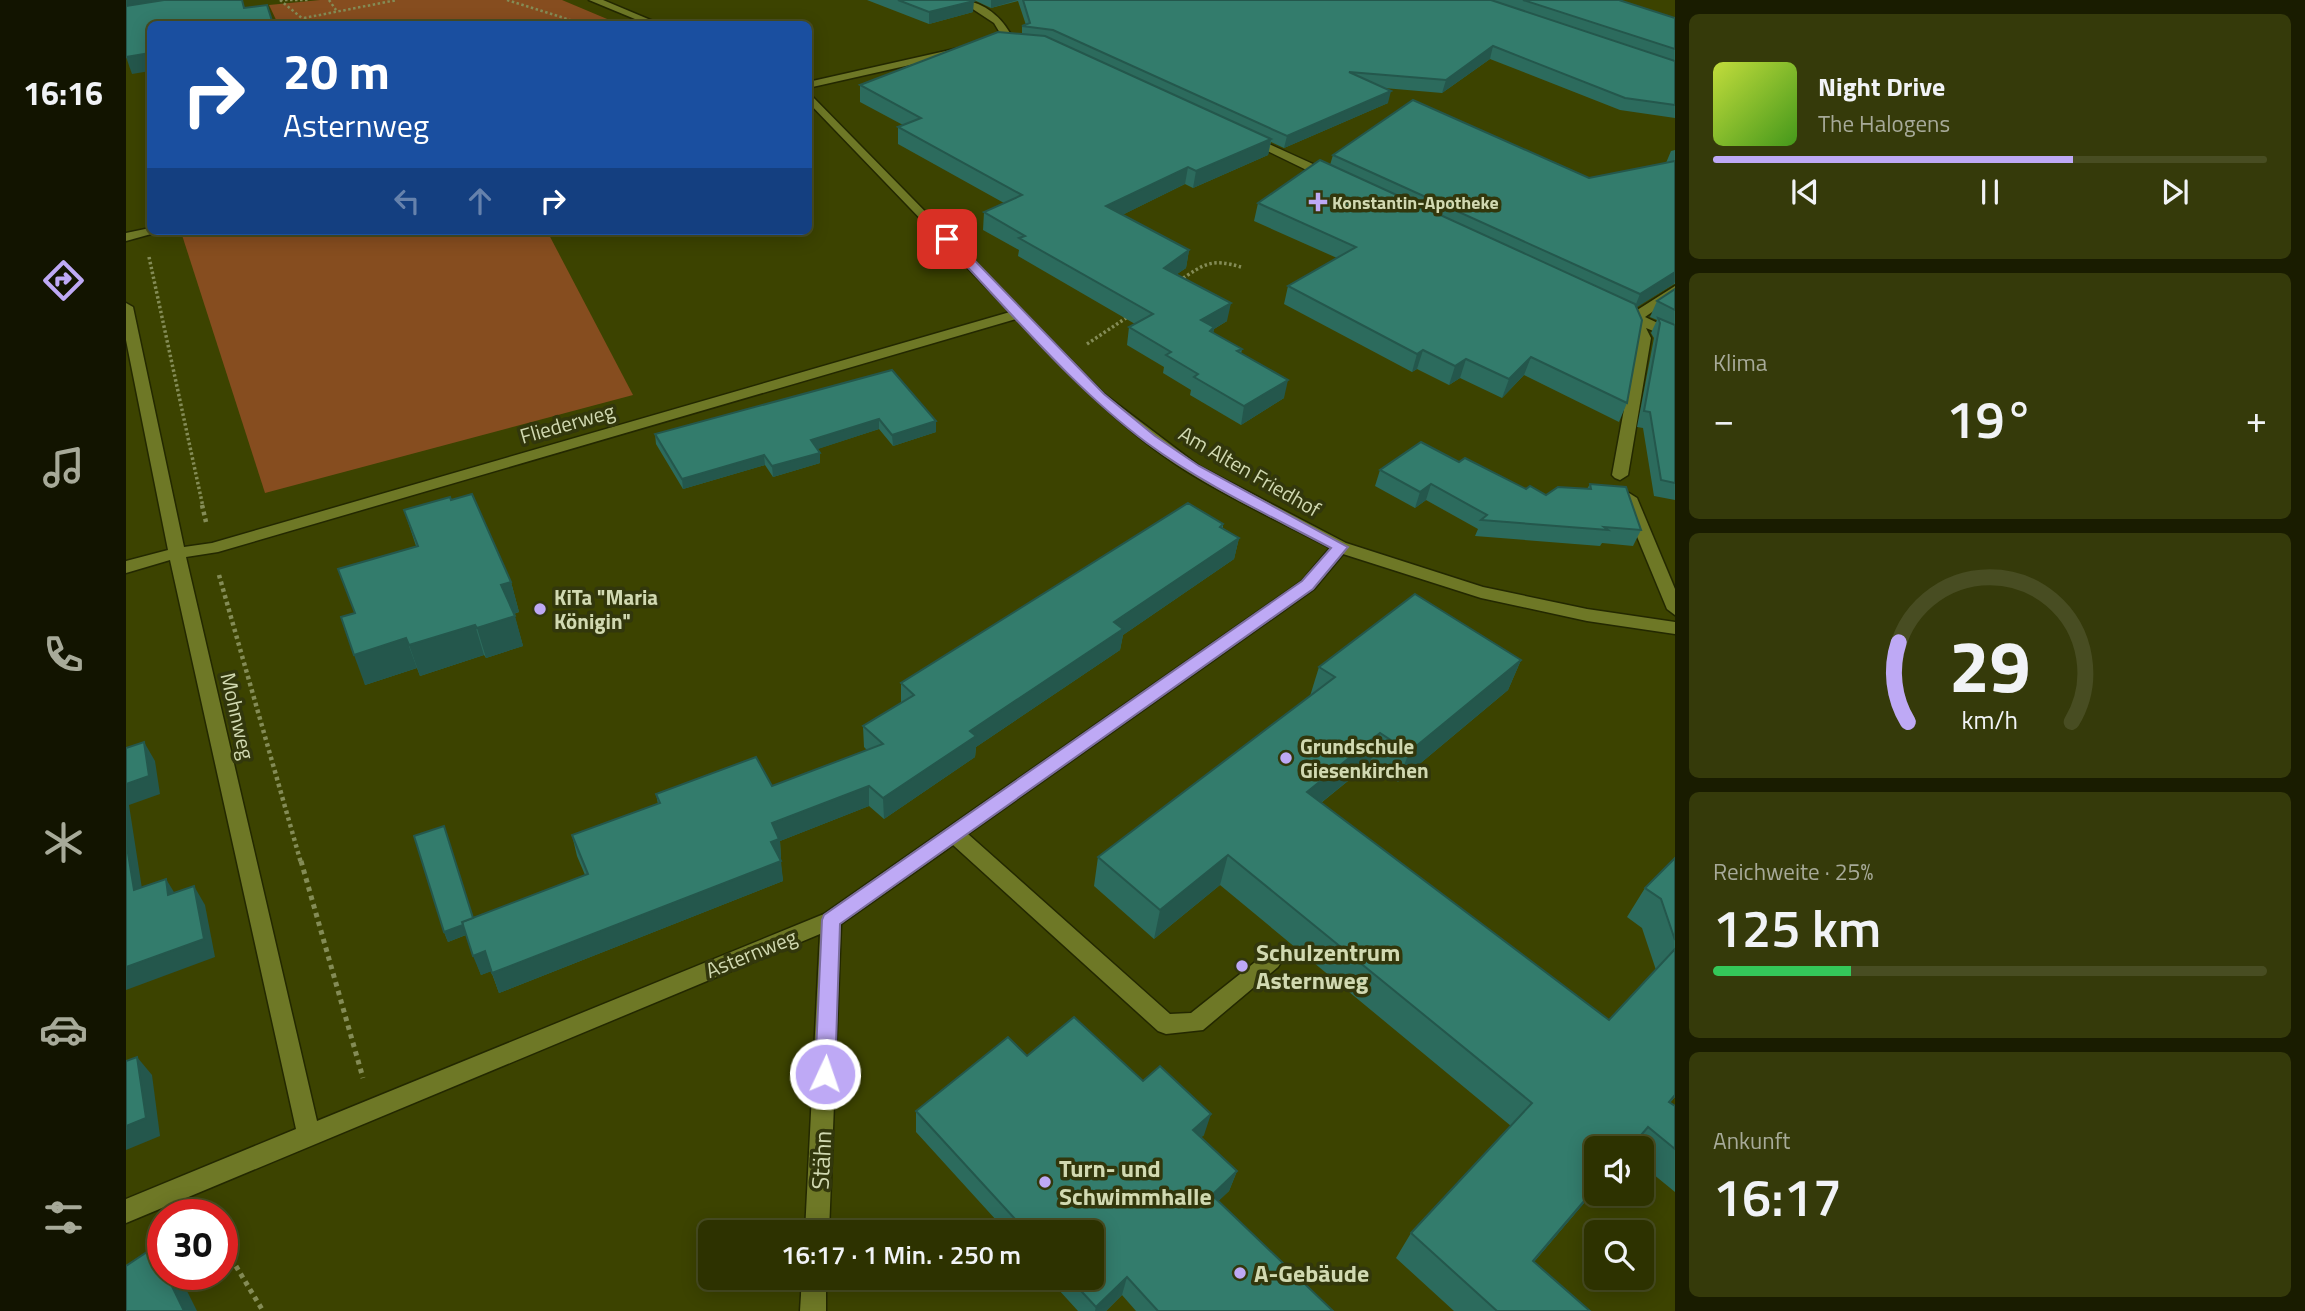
<!DOCTYPE html>
<html lang="de">
<meta charset="utf-8">
<style>
body{margin:0;font-family:"Titillium Web",sans-serif;background:#353a0a;color:#f1f3f6;height:100vh;display:flex;flex-direction:column;font-size:26px;white-space:nowrap}
*{box-sizing:border-box;margin:0}
p{font-size:23px;color:#a7aa99}
.icon{flex:none;width:38px;height:38px;fill:none;stroke:currentColor;stroke-width:2;stroke-linecap:round;stroke-linejoin:round}
.map{position:relative;flex:1;overflow:hidden}
.details{display:flex;flex-direction:column;gap:14px;padding:14px;background:#191c00;width:630px}
.details>*{flex:none}
.hud{position:absolute;left:21px;top:21px;width:665px;height:214px;border-radius:10px;box-shadow:0 4px 18px #0003,0 0 0 2px #484d22;background:#1a4fa0;color:#fff;overflow:hidden}
.buttons{position:absolute;left:1458px;top:1136px;display:grid;gap:14px}
.buttons a{display:grid;place-items:center;width:70px;height:70px;border-radius:10px;background:#2d3200;box-shadow:0 4px 18px #0003,0 0 0 2px #484d22;font-size:35px}
.speed{position:absolute;left:21px;top:1199px;display:flex;gap:14px;font-size:35px;font-weight:700;text-align:center}
.speed>*{display:grid;place-content:center;width:91px;height:91px;border-radius:50%;background:#2d3200;box-shadow:0 4px 18px #0003,0 0 0 2px #484d22;line-height:1}
.speed .limit{border:10px solid #d22;background:#fff;color:#111}
.pin{position:absolute;display:grid;place-items:center;width:60px;height:60px;color:#fff;margin:-30px;border-radius:14px;box-shadow:0 4px 10px #0006}
.me{position:absolute;width:77px;margin:-38px;rotate:3deg;stroke-linejoin:round;filter:drop-shadow(0 0 5px #0008)}
.turn{display:flex;align-items:center;gap:24px;height:147px;padding:0 21px;font-size:32px}
.turn .icon{width:91px;height:91px;stroke-width:2.5}
.turn b{display:block;font-size:49px;line-height:60px}
.lanes{display:flex;align-items:center;height:66px;padding:0 21px;background:#0003;justify-content:center;gap:35px;direction:ltr}
.lanes .off{opacity:.35}
.big{font-size:52px;font-weight:600;line-height:1.1}
.details .card{flex:1;display:flex;flex-direction:column;justify-content:center;gap:10px;min-width:0;padding:0 24px;border-radius:10px;background:#353a0a}
.details .dial{align-items:center;gap:0}
.dial svg{height:182px;overflow:visible;fill:none;stroke:#484d22;stroke-width:7;stroke-linecap:round;text-anchor:middle}
.dial text{fill:#f1f3f6;stroke:none}
.song{display:flex;align-items:center;gap:21px}
.cover{width:84px;height:84px;border-radius:10px;background:linear-gradient(135deg,hsl(70 70% 55%),hsl(100 70% 35%))}
.played{height:7px;border-radius:4px;background:linear-gradient(90deg,#bea9f5 65%,#484d22 65%)}
.keys{display:flex;justify-content:space-around;direction:ltr}
.heat{display:flex;justify-content:space-between;align-items:center;font-size:38px;direction:ltr}
.charge{height:10px;border-radius:5px;background:linear-gradient(90deg,#34c759 25%,#484d22 0)}
.trip{position:absolute;left:572px;top:1220px;width:406px;height:70px;border-radius:10px;background:#2d3200;box-shadow:0 4px 18px #0003,0 0 0 2px #484d22;font-weight:600;line-height:70px;text-align:center}
main{display:flex;flex:1;min-height:0}
.dock{display:flex;flex-direction:column;width:126px;justify-content:space-around;align-items:center;background:#121400;color:#a7aa99}
.dock .icon{width:49px;height:49px}
.dock .active{color:#bea9f5}
.dock b{font-size:32px;color:#f1f3f6}
.map>svg:first-child{display:block}
</style>
<main>
<nav class="dock">
<b>16:16</b>
<svg class="icon active" aria-label="directions" viewBox="0 0 24 24"><path d="M12 3l9 9-9 9-9-9zM9 14v-3h6M13 9l2 2-2 2"/></svg>
<svg class="icon" aria-label="music" viewBox="0 0 24 24"><path d="M9 18V5l10-2v13"/><circle cx="6" cy="18" r="3"/><circle cx="16" cy="16" r="3"/></svg>
<svg class="icon" aria-label="phone" viewBox="0 0 24 24"><path d="M5 4h4l2 5-3 2q2 4 5 5l2-3 5 2v4C11 20 4 13 5 4z"/></svg>
<svg class="icon" aria-label="climate" viewBox="0 0 24 24"><path d="M12 3v18M4 7l16 10M4 17L20 7"/></svg>
<svg class="icon" aria-label="car" viewBox="0 0 24 24"><path d="M5 17H2v-5l4-1 3-4h7l3 4 3 1v5h-3M9 17h6M6 11h13"/><circle cx="7" cy="17" r="2"/><circle cx="17" cy="17" r="2"/></svg>
<svg class="icon" aria-label="filters" viewBox="0 0 24 24"><path d="M4 7h16M4 17h16"/><circle cx="9" cy="7" r="2"/><circle cx="15" cy="17" r="2"/></svg>
</nav>
<div class="map">
<svg width="1549" height="1311" viewBox="0 0 1549 1311">
<rect width="100%" height="100%" fill="#3c4300"/>
<g fill="#864d1f">
<polygon points="194,0 436,0 493,24 152,24 143,5"/>
<polygon points="73,231 421,231 507,395 139,493 56,235"/>
</g>
<g fill="none" stroke-linecap="round" stroke-linejoin="round">
<defs>
<g id="minor">
<polygon points="463,0 477,0 534,24 521,24"/>
<path d="M833 0C854 0 874 15 884 33L876 44 867 42 874 33 868 23Z"/>
<polygon points="833,48 838,51 837,53 682,88 682,82"/>
<path d="M682 92 978 394 1073 466 1220 543 1357 587 1461 609 1549 622V634L1461 621 1355 598 1217 554 1188 589 842 834 1044 1014 1065 1013 1138 955 1145 952 1152 955 1156 961 1152 967 1077 1030 1040 1034 1032 1031 827 845 715 924 703 1232H679L694 934 0 1223V1199L170 1129 44 560 0 573V561L42 550 0 340V303L7 307 58 547 86 543 884 312 682 102ZM890 319C944 375 996 431 1062 472 1107 500 1157 523 1204 548L1176 581 698 914 191 1121 60 557 92 552Z"/>
<polygon points="1123,135 1209,174 1211,177 1201,180 1119,140 1119,136"/>
<polygon points="24,228 24,231 36,231 0,241 0,233"/>
<polygon points="1549,286 1549,296 1519,317 1549,331 1549,340 1520,328 1525,338 1502,475 1494,480 1489,478 1486,475 1511,338 1503,320 1487,311 1494,307 1508,312"/>
<polygon points="1503,493 1511,498 1549,589 1549,615 1541,609 1495,498"/>
<polygon points="676,1278 700,1278 700,1311 674,1311"/>
</g>
</defs>
<use href="#minor" stroke="#232800" stroke-width="3"/>
<g stroke="#848c56" stroke-width="2.5" stroke-dasharray="2.5 2.5" stroke-linecap="butt">
<polyline points="154,0 183,24"/>
<polyline points="154,0 183,0"/>
<polyline points="203,0 210,10"/>
<polyline points="381,0 457,24"/>
<polyline points="178,18 271,0"/>
</g>
<g stroke="#848c56" stroke-width="3.5" stroke-dasharray="2.5 2.5" stroke-linecap="butt">
<polyline points="23,257 77,507"/>
<path d="M1053 281C1078 264 1085 258 1115 267"/>
<polyline points="961,344 1003,316"/>
</g>
<g stroke="#848c56" stroke-width="4.5" stroke-dasharray="3.5 3.5" stroke-linecap="butt">
<polyline points="76,505 80,522"/>
<polyline points="93,575 175,863"/>
</g>
<g stroke="#848c56" stroke-width="5" stroke-dasharray="4.5 4.5" stroke-linecap="butt">
<polyline points="175,861 237,1078"/>
<polyline points="96,1243 137,1311"/>
</g>
<use href="#minor" fill="#6e7826" fill-rule="evenodd"/>
</g>
<g fill="#2c6b5d">
<polygon points="741,0 847,0 847,12 803,24"/>
<polygon points="848,0 1493,0 1549,18 1549,118 1494,110 1364,59 1316,93 1258,88 1262,103 1158,148 1145,142 1142,155 1067,188 1059,184 996,215 1063,250 1060,268 1051,274 1101,321 1088,329 1087,333 1116,349 1115,354 1158,398 1115,425 1064,395 1065,390 1037,373 1038,367 1001,345 1003,327 1009,324 892,256 893,250 857,230 858,212 878,203 772,144 772,127 777,125 734,102 734,85 896,34 896,26 900,25 892,1 865,8"/>
<polygon points="1549,150 1549,284 1548,284 1510,307 1501,403 1493,422 1398,375 1376,398 1334,378 1323,385 1291,369 1286,372 1158,304 1162,286 1211,258 1128,221 1132,203 1204,165 1207,155 1463,178 1540,163 1545,151"/>
<polygon points="1549,289 1549,500 1528,496 1517,428 1511,427 1528,338 1525,333 1531,320 1524,317 1531,301"/>
<polygon points="766,370 810,421 810,432 767,446 753,429 691,449 694,453 694,463 647,477 639,465 557,489 530,444 529,434"/>
<polygon points="1333,462 1400,489 1420,495 1461,489 1464,484 1515,530 1507,546 1476,543 1474,546 1349,536 1352,529 1300,500 1289,508 1249,486 1254,470"/>
<polygon points="325,500 385,582 393,612 388,614 397,646 360,658 358,655 294,676 291,668 239,685 229,613 290,546 278,510"/>
<polygon points="1097,524 1097,528 1113,538 1108,559 997,635 994,650 850,747 849,757 758,819 743,806 654,841 655,859 654,859 657,881 373,993 365,971 355,975 340,935 322,942 318,932 348,917 459,875 451,856 446,835 532,804 530,794 646,786 741,750 738,747 737,726 775,703 775,683"/>
<polygon points="1395,660 1382,690 1272,782 1244,763 1195,803 1483,1020 1530,970 1516,928 1501,917 1519,888 1549,858 1549,1097 1544,1103 1549,1106 1549,1192 1516,1165 1516,1148 1470,1148 1470,1189 1408,1262 1464,1311 1328,1311 1270,1258 1285,1233 1385,1126 1094,885 1028,939 968,886 972,857 1184,696 1193,667"/>
<polygon points="901,1056 1017,1081 1078,1135 1075,1137 1111,1171 1103,1191 1092,1201 1207,1311 1010,1311 996,1295 980,1311 952,1311 922,1278 966,1278 966,1232 881,1232 790,1132 790,1111"/>
</g>
<g fill="#24574c">
<polygon points="0,0 98,0 0,13"/>
<polygon points="865,0 892,0 865,8"/>
<polygon points="848,1 847,12 803,24 803,12"/>
<polygon points="1367,46 1364,59 1316,93 1320,80"/>
<polygon points="24,53 24,71 6,74 0,57"/>
<polygon points="1265,91 1262,103 1158,148 1161,136"/>
<polygon points="1145,139 1142,155 1067,188 1070,171"/>
<polygon points="1062,167 1059,184 978,224 980,206"/>
<polygon points="1063,250 1060,268 1035,285 1038,268"/>
<polygon points="1549,272 1549,281 1548,284 1508,309 1514,294"/>
<polygon points="1105,303 1101,321 1088,329 1085,346 1075,320"/>
<polygon points="1297,350 1291,369 1286,372 1291,354"/>
<polygon points="1405,357 1398,375 1376,398 1383,379"/>
<polygon points="1340,359 1334,378 1323,385 1329,366"/>
<polygon points="1162,380 1158,398 1115,425 1118,406"/>
<polygon points="753,419 753,429 686,451 685,440"/>
<polygon points="810,421 810,432 767,446 766,435"/>
<polygon points="694,453 694,463 647,477 646,466"/>
<polygon points="638,455 639,465 557,489 556,479"/>
<polygon points="1305,484 1300,500 1289,508 1294,492"/>
<polygon points="1113,538 1108,559 997,635 994,650 850,747 849,757 758,819 757,798 844,731 988,622"/>
<polygon points="385,582 393,612 383,615 375,585"/>
<polygon points="389,616 397,646 360,658 351,628"/>
<polygon points="349,625 358,655 294,676 283,645"/>
<polygon points="280,638 291,668 239,685 228,655"/>
<polygon points="1395,660 1382,690 1272,782 1283,752"/>
<polygon points="1254,733 1244,763 1171,822 1181,792"/>
<polygon points="18,742 29,761 34,794 3,805 19,908 8,890 0,841 0,784"/>
<polygon points="743,786 743,806 654,841 655,859 647,862 645,842 646,823"/>
<polygon points="1102,855 1094,885 1028,939 1034,910"/>
<polygon points="655,861 657,881 373,993 366,973"/>
<polygon points="40,879 51,897 42,895"/>
<polygon points="68,886 79,905 89,957 0,990 0,967"/>
<polygon points="348,920 352,930 322,942 318,932"/>
<polygon points="359,951 366,971 355,975 347,956"/>
<polygon points="11,1057 26,1075 34,1136 0,1150 0,1126"/>
<polygon points="1085,1114 1078,1135 1061,1151 1067,1130"/>
<polygon points="1111,1171 1103,1191 1079,1214 1086,1195"/>
<polygon points="1470,1187 1470,1189 1388,1285 1407,1261"/>
<polygon points="27,1248 37,1258 37,1268"/>
<polygon points="40,1274 51,1274 55,1279 71,1311 58,1311"/>
<polygon points="1001,1277 996,1295 980,1311 969,1311 970,1307"/>
</g>
<g fill="#337c6c" stroke="#24574c" stroke-width="2">
<polygon points="38,0 116,0 118,8 141,5 147,24 24,24 24,53 0,57 0,6"/>
<polygon points="772,0 847,0 848,1 803,12"/>
<polygon points="897,0 1365,0 1549,61 1549,105 1499,98 1367,46 1320,80 1223,72 1265,91 1161,136 927,30 896,26 904,23"/>
<polygon points="1397,0 1493,0 1549,18 1549,49"/>
<polygon points="872,32 919,36 1145,139 1070,171 1062,167 980,206 1063,250 1038,268 1105,303 1075,320 1088,327 1084,331 1116,349 1111,351 1162,380 1118,406 1068,377 1072,374 1040,355 1045,352 1003,327 1027,314 893,238 899,236 858,212 896,195 772,127 795,118 734,85"/>
<polygon points="1287,100 1463,178 1549,161 1549,272 1514,294 1207,155"/>
<polygon points="1194,160 1509,304 1516,320 1501,403 1405,357 1383,379 1340,359 1329,366 1297,350 1291,354 1162,286 1230,247 1132,203"/>
<polygon points="1549,289 1549,310 1531,301"/>
<polygon points="1532,318 1549,325 1549,483 1535,480 1524,412 1518,411 1534,323"/>
<polygon points="766,370 810,421 766,435 753,419 685,440 694,453 646,466 638,455 556,479 529,434"/>
<polygon points="1295,442 1333,462 1339,458 1400,489 1404,486 1420,495 1432,487 1465,489 1464,484 1500,487 1515,530 1478,527 1482,530 1355,520 1361,515 1305,484 1294,492 1254,470"/>
<polygon points="346,494 385,582 375,585 389,616 351,628 349,625 283,645 280,638 228,655 215,617 229,613 212,569 292,546 278,510 324,497 325,500"/>
<polygon points="1062,503 1097,524 1094,527 1113,538 988,622 997,629 844,731 850,736 757,798 743,786 646,823 653,839 645,842 655,861 366,973 359,951 347,956 336,922 462,874 446,835 534,803 530,794 630,757 646,786 757,744 737,726 788,695 775,683"/>
<polygon points="1289,594 1395,660 1283,752 1254,733 1181,792 1483,1020 1549,949 1549,1095 1543,1102 1549,1106 1549,1149 1522,1127 1504,1148 1470,1148 1470,1187 1407,1261 1464,1311 1371,1311 1285,1233 1406,1103 1102,855 1034,910 972,857 1209,677 1193,667"/>
<polygon points="18,742 23,776 0,784 0,748"/>
<polygon points="318,826 347,918 336,922 337,925 318,932 288,836"/>
<polygon points="0,841 8,890 40,879 42,895 68,886 78,939 0,967"/>
<polygon points="1549,858 1549,940 1535,899 1519,888"/>
<polygon points="948,1017 1017,1081 1034,1066 1085,1114 1067,1130 1111,1171 1086,1195 1207,1311 1032,1311 1001,1277 970,1307 943,1278 966,1278 966,1232 901,1232 790,1111 882,1037 901,1056"/>
<polygon points="11,1057 20,1118 0,1126 0,1061"/>
<polygon points="27,1248 37,1268 37,1274 40,1274 58,1311 0,1311 0,1266"/>
</g>
<path fill="#bea9f5" stroke="#7c6e9f" stroke-width="2" d="M817 237H826L978 394 1029 436 1073 466 1222 547 1187 589 714 924 709 1074 706 1081 699 1083 692 1081 689 1074 696 920 698 915 1176 581 1205 548C1143 515 1078 485 1021 443 945 386 883 310 817 241Z"/>
<g fill="#bea9f5" stroke="#32370c" stroke-width="2.5">
<path d="M1188.5 191.5h7v7h7v7h-7v7h-7v-7h-7v-7h7z"/>
<circle cx="414" cy="609" r="7"/>
<circle cx="1160" cy="758" r="7"/>
<circle cx="1116" cy="966" r="7"/>
<circle cx="919" cy="1182" r="7"/>
<circle cx="1114" cy="1273" r="7"/>
</g>
<g text-anchor="middle" dominant-baseline="central" stroke-width="7" stroke-linejoin="round" paint-order="stroke">
<g font-size="18" font-weight="bold" fill="#d1d9b1" stroke="#32370c" text-anchor="start">
<text x="1206" y="202">Konstantin-Apotheke</text>
</g>
<g font-size="21" fill="#d1d9b1" stroke="#32370c">
<text transform="translate(441 423) rotate(-16)">Fliederweg</text>
<text transform="translate(1124 471) rotate(30)">Am Alten Friedhof</text>
<text transform="translate(112 716) rotate(77)">Mohnweg</text>
<text transform="translate(625 953) rotate(-22)">Asternweg</text>
</g>
<g font-size="21" font-weight="bold" fill="#d1d9b1" stroke="#32370c" text-anchor="start">
<text x="428" y="597">KiTa "Maria<tspan x="428" dy="24">Königin"</tspan></text>
<text x="1174" y="746">Grundschule<tspan x="1174" dy="24">Giesenkirchen</tspan></text>
</g>
<g font-size="24" font-weight="bold" fill="#d1d9b1" stroke="#32370c" text-anchor="start">
<text x="1130" y="952">Schulzentrum<tspan x="1130" dy="28">Asternweg</tspan></text>
<text x="933" y="1168">Turn- und<tspan x="933" dy="28">Schwimmhalle</tspan></text>
<text x="1128" y="1273">A-Gebäude</text>
</g>
<g font-size="24" fill="#d1d9b1" stroke="#32370c">
<text transform="translate(695 1160) rotate(-87)">Stähn</text>
</g>
</g>
</svg>
<div class="buttons">
<a><svg class="icon" aria-label="sound" viewBox="0 0 24 24"><path d="M4 9h4l5-4v14l-5-4H4zM17 9q2 3 0 6"/></svg></a>
<a><svg class="icon" aria-label="search" viewBox="0 0 24 24"><circle cx="10" cy="10" r="6"/><path d="M15 15l6 6"/></svg></a>
</div>
<div class="speed"><div class="limit">30</div></div>
<div class="pin" style="left:821px;top:239px;background:#d93025"><svg class="icon" aria-label="arrive" viewBox="0 0 24 24"><path d="M6 21V4h12l-3 4 3 4H6"/></svg></div>
<svg class="me" style="left:699px;top:1074px" viewBox="-20 -20 40 40"><circle r="17" fill="#bea9f5" stroke="#fff" stroke-width="3"/><path d="M0-11L8 9 0 5-8 9z" fill="#fff"/></svg>
<div class="trip">16:17 · 1 Min. · 250 m</div>
<div class="hud">
<div class="turn"><svg class="icon" aria-label="right" viewBox="0 0 24 24"><path d="M7 20v-9h11M14 6l5 5-5 5"/></svg><div><b>20 m</b>Asternweg</div></div>
<div class="lanes"><svg class="icon off" aria-label="left" viewBox="0 0 24 24"><path d="M17 20v-9H6M10 6l-5 5 5 5"/></svg><svg class="icon off" aria-label="ahead" viewBox="0 0 24 24"><path d="M12 20V5M6 11l6-6 6 6"/></svg><svg class="icon" aria-label="right" viewBox="0 0 24 24"><path d="M7 20v-9h11M14 6l5 5-5 5"/></svg></div>
</div>
</div>
<section class="details">
<div class="card">
<div class="song"><i class="cover"></i><div><b>Night Drive</b><p>The Halogens</p></div></div>
<div class="played"></div>
<div class="keys"><svg class="icon" aria-label="previous" viewBox="0 0 24 24"><path d="M18 5L8 12l10 7zM5 5v14"/></svg><svg class="icon" aria-label="pause" viewBox="0 0 24 24"><path d="M8 5v14M16 5v14"/></svg><svg class="icon" aria-label="next" viewBox="0 0 24 24"><path d="M6 5l10 7-10 7zM19 5v14"/></svg></div>
</div>
<div class="card"><p>Klima</p>
<div class="heat"><a>−</a><b class="big">19°</b><a>+</a></div>
</div>
<div class="card dial"><svg viewBox="0 0 100 80">
<path d="M14 69A42 42 0 1 1 86 69"/>
<path d="M14 69A42 42 0 0 1 10 34" stroke="#bea9f5"/>
<text x="50" y="56" font-size="32" font-weight="700">29</text>
<text x="50" y="72" font-size="11">km/h</text>
</svg></div>
<div class="card"><p>Reichweite · 25%</p><b class="big">125 km</b><div class="charge"></div></div>
<div class="card"><p>Ankunft</p><b class="big">16:17</b></div>
</section>
</main>
